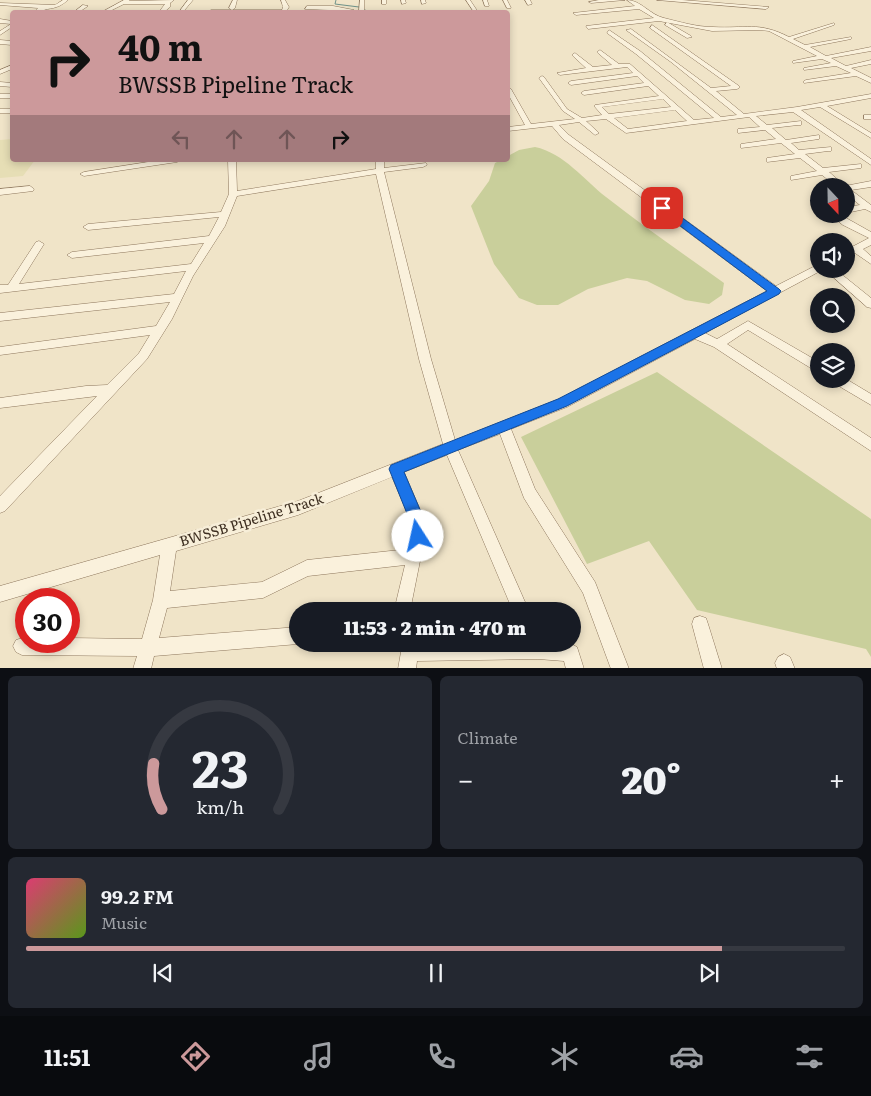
<!DOCTYPE html>
<meta charset="utf-8">
<style>
body{margin:0;font-family:Literata,serif;background:#242831;color:#f1f3f6;height:100vh;display:flex;flex-direction:column;font-size:19px;white-space:nowrap}
*{box-sizing:border-box;margin:0}
p{font-size:16px;color:#9ea1a6}
.icon{flex:none;width:28px;height:28px;fill:none;stroke:currentColor;stroke-width:2;stroke-linecap:round;stroke-linejoin:round}
.map{position:relative;height:668px;overflow:hidden}
.drawer{display:flex;flex-direction:column;gap:8px;padding:8px;background:#0d0f14;flex:1}
.drawer>*{flex:none}
.top-card{position:absolute;left:10px;top:10px;width:500px;height:152px;border-radius:5px;box-shadow:0 2px 8px #0003;background:#cc999b;color:#111;overflow:hidden}
.needle{width:32px;rotate:158deg}
.tools{position:absolute;left:810px;top:178px;display:grid;gap:10px}
.tools a{display:grid;place-items:center;width:45px;height:45px;border-radius:50%;background:#171b24;box-shadow:0 2px 8px #0003;font-size:25px}
.speed{position:absolute;left:15px;top:588px;display:flex;gap:10px;font-size:25px;font-weight:700;text-align:center}
.speed>*{display:grid;place-content:center;width:65px;height:65px;border-radius:50%;background:#171b24;box-shadow:0 2px 8px #0003;line-height:1}
.speed .limit{border:8px solid #d22;background:#fff;color:#111}
.pin{position:absolute;display:grid;place-items:center;width:42px;height:42px;color:#fff;margin:-21px;border-radius:10px;box-shadow:0 2px 8px #0006}
.me{position:absolute;width:55px;margin:-28px;rotate:350deg;stroke-linejoin:round;filter:drop-shadow(0 0 4px #0008)}
.turn{display:flex;align-items:center;gap:18px;height:105px;padding:0 25px;font-size:22px}
.turn .icon{width:65px;height:65px;stroke-width:2.5}
.turn b{display:block;font-size:35px;line-height:42px}
.lanes{display:flex;align-items:center;height:48px;padding:0 25px;background:#0003;justify-content:center;gap:25px;direction:ltr}
.lanes .off{opacity:.35}
.big{font-size:38px;font-weight:800;line-height:1.1}
.drawer .tile{flex:1;display:flex;flex-direction:column;justify-content:center;gap:8px;min-width:0;padding:0 18px;border-radius:8px;background:#242831}
.drawer .dial{align-items:center;gap:0}
.dial svg{height:130px;overflow:visible;fill:none;stroke:#363941;stroke-width:7;stroke-linecap:round;text-anchor:middle}
.dial text{fill:#f1f3f6;stroke:none}
.song{display:flex;align-items:center;gap:15px}
.cover{width:60px;height:60px;border-radius:8px;background:linear-gradient(135deg,hsl(340 70% 55%),hsl(90 70% 35%))}
.played{height:5px;border-radius:2px;background:linear-gradient(90deg,#cc999b 85%,#363941 85%)}
.keys{display:flex;justify-content:space-around;direction:ltr}
.heat{display:flex;justify-content:space-between;align-items:center;font-size:28px;direction:ltr}
.drawer .tiles{flex:1;display:grid;gap:8px;grid-template-columns:1fr 1fr}
.tile:last-child{grid-column:span 2}
.trip{position:absolute;left:289px;top:602px;width:292px;height:50px;border-radius:25px;background:#171b24;box-shadow:0 2px 8px #0003;font-weight:800;line-height:50px;text-align:center}
.tab-bar{display:flex;height:80px;justify-content:space-around;align-items:center;background:#090b0e;color:#9ea1a6}
.tab-bar .icon{width:35px;height:35px}
.tab-bar .on{color:#cc999b}
.tab-bar b{font-size:22px;color:#f1f3f6}
.map>svg:first-child{display:block}
</style>
<div class="map">
<svg width="871" height="669" viewBox="0 0 871 669">
<rect width="100%" height="100%" fill="#f0e4c8"/>
<polygon fill="#e6deb5" points="12,139 12,160 35,160 23,176 0,178 0,140"/>
<g fill="#c9cf9b">
<path d="M535 147C564 153 584 180 606 197 644 227 685 255 724 283L722 295 709 304 685 300 647 281 627 278 588 289 558 305H537L519 298 494 264 471 206 489 181 495 163 501 160H508V156L519 150Z"/>
<polygon points="657,372 871,519 871,657 866,649 697,610 649,541 587,564 521,437"/>
</g>
<g fill="none" stroke-linecap="round" stroke-linejoin="round">
<g stroke="#6f938a" stroke-width="1">
<polyline points="336,0 335,4 359,7"/>
<polyline points="365,10 369,12"/>
</g>
<defs>
<g id="minor">
<path d="M63 0H68C55 11 52 6 39 12L36 10 38 8 0 5V3L55 5Z"/>
<polygon points="124,0 130,0 129,1 174,0 170,3 170,7 164,12 159,12 165,4 124,4 108,12 102,12"/>
<polygon points="188,0 193,0 183,12 179,12"/>
<polygon points="233,0 237,0 235,8 232,10 229,8"/>
<polygon points="281,0 285,0 289,7 286,12 208,12 211,10 282,10 283,7"/>
<polygon points="360,0 364,0 364,12 359,12"/>
<rect x="382" y="0" width="4" height="4"/>
<polygon points="401,0 405,0 406,3 402,4"/>
<polygon points="421,0 425,0 426,3 422,4"/>
<polygon points="466,0 470,0 478,12 474,12"/>
<polygon points="483,0 487,0 489,6 485,6"/>
<polygon points="503,0 507,0 511,8 507,8"/>
<polygon points="525,0 530,0 532,4 528,5"/>
<polygon points="599,0 625,0 591,3 589,2"/>
<path d="M627 0C641 0 650 15 664 18 680 22 697 27 713 27 745 29 758 21 789 37L834 23V25L793 39 805 45 851 37V39L810 47 826 56 871 47V51L831 58 846 66 871 60V64L851 68 871 78V83L856 76 804 83V81L806 80 851 73 836 66 804 70V68L831 63 822 59 793 63V61L817 56 769 31 761 30 712 31 659 21 588 29 586 26 654 18 639 9 576 15 573 13 635 6Z"/>
<polygon points="657,0 682,0 769,7 766,9"/>
<polygon points="83,5 88,6 79,12 74,12"/>
<polygon points="307,6 333,6 354,10 351,12 334,10 332,12 328,12 329,10 305,9"/>
<polygon points="0,19 12,21 12,27 0,35 0,31 11,24 0,23"/>
<polygon points="667,22 691,36 692,37 687,38 665,25"/>
<path d="M652 25 739 86V88L737 89 716 91 744 114 797 107 871 94V98L827 106 871 133V138L820 107 801 110 871 159V165L793 112 756 116 767 125 801 121V125H798L772 128 786 140 819 135V139L791 143 799 150 831 147V151H828L805 154 823 168 861 164V168L829 172 845 186 871 181V187L851 190 871 205V212L865 209 846 213V207L860 205 846 194V186H836L822 175 791 180V176L817 171 800 158 767 162V158L795 154 781 143 741 148V144L776 139 765 130 738 133V129L760 127 749 117 626 133 606 119 586 121 599 133 595 135 579 122 559 125 569 135 776 286 815 266 819 265V269H824L705 333 717 339 748 321 819 362V373L748 330 727 344 871 438V451L714 347 695 339 567 407 511 429 535 489 595 582 629 669H611L583 593 524 498 500 434 458 450 529 611H513L447 455 404 472 427 526 410 611H394L405 565 308 576 263 598 167 608 159 638 298 627V644L154 656 151 669H133L137 656 22 655 16 652 13 646 16 640 26 637V641H69V638L142 639 153 600 160 555 0 602V586L298 501 443 444 419 359 376 174 237 196 225 226 193 276 172 319 147 359 5 511 0 513V496L97 396 0 408V398L86 386 107 385 139 353 150 335 0 355V347L156 326 170 302 0 321V313L174 294 186 271 0 293V285H8L36 242 39 241 44 244 19 284 191 264 204 243 72 258 67 255 72 252 209 236 219 217 88 230 83 227 88 224 221 212 229 194 228 160H236L237 191 376 169V160H384V168L426 163 427 165 423 167 384 172 431 359 455 440 559 399 767 291 563 139 552 126 508 131V127L525 125 508 94V87L511 89 531 124 575 119 563 111 539 78 542 76 544 77 567 109 582 118 602 115 595 107V105L659 96 648 86 584 95 581 93 584 91 644 83 637 76 571 85 568 83 571 81 633 73 627 67 560 75 557 73 586 68 573 56V54L575 53 593 67 612 65 598 53 597 52 600 50 619 64H630L694 120 714 118 636 54 607 33 609 30 640 51 721 117 737 115 671 62 626 30 631 29 711 88 731 86 650 28ZM663 99 671 107 609 114 602 107ZM675 110 687 121 628 129 614 118ZM392 477 413 526 409 549 307 560 262 582 170 591 176 551 298 515Z"/>
<polygon points="0,40 12,41 12,45 0,44"/>
<polygon points="12,65 12,69 0,74 0,70"/>
<polygon points="0,82 12,83 12,87 0,86"/>
<rect x="0" y="94" width="12" height="4"/>
<rect x="0" y="109" width="12" height="4"/>
<rect x="864" y="115" width="7" height="4"/>
<polygon points="161,160 181,160 177,162 84,176 80,174 84,172"/>
<polygon points="30,186 34,189 33,191 0,195 0,189"/>
<polygon points="817,193 819,193 819,199 813,196"/>
<polygon points="829,214 839,214 871,232 871,245 863,249 871,256 871,264 855,253 846,257 846,250 869,238 843,225"/>
<polygon points="824,269 835,269 871,298 871,308 867,307"/>
<polygon points="830,379 846,379 871,394 871,405 832,382"/>
<polygon points="700,616 706,618 708,624 722,669 704,669 692,624 694,618"/>
<polygon points="399,644 571,644 577,647 584,669 566,669 564,661 538,659 417,661 416,669 398,669 401,652"/>
<polygon points="784,654 790,657 795,669 777,669 775,663 778,657"/>
</g>
</defs>
<use href="#minor" stroke="#8d765c" stroke-width="1"/>
<use href="#minor" fill="#faf1dc" fill-rule="evenodd"/>
</g>
<polygon fill="#1a73e8" stroke="#114b97" points="659,206 666,206 779,289 781,291 779,294 567,406 404,472 427,526 424,542 418,544 413,542 411,536 412,526 389,469 391,465 558,399 767,291 659,210"/>
<g text-anchor="middle" dominant-baseline="central" stroke-width="5" stroke-linejoin="round" paint-order="stroke">
<g font-size="14" fill="#3d2e20" stroke="#f7eed8">
<text transform="translate(251 519) rotate(-17)">BWSSB Pipeline Track</text>
</g>
</g>
</svg>
<div class="tools">
<a><svg class="needle" viewBox="-14 -14 28 28"><path d="M0-13l5 13h-10z" fill="#e53935"/><path d="M0 13l5-13h-10z" fill="#9ea1a6"/></svg></a>
<a><svg class="icon" aria-label="sound" viewBox="0 0 24 24"><path d="M4 9h4l5-4v14l-5-4H4zM17 9q2 3 0 6"/></svg></a>
<a><svg class="icon" aria-label="search" viewBox="0 0 24 24"><circle cx="10" cy="10" r="6"/><path d="M15 15l6 6"/></svg></a>
<a><svg class="icon" aria-label="layers" viewBox="0 0 24 24"><path d="M12 4l9 5-9 5-9-5zM3 14l9 5 9-5"/></svg></a>
</div>
<div class="speed"><div class="limit">30</div></div>
<div class="pin" style="left:662px;top:208px;background:#d93025"><svg class="icon" aria-label="arrive" viewBox="0 0 24 24"><path d="M6 21V4h12l-3 4 3 4H6"/></svg></div>
<svg class="me" style="left:418px;top:536px" viewBox="-20 -20 40 40"><circle r="19" fill="#fff"/><path d="M0-13L10 11 0 6-10 11z" fill="#1a73e8"/></svg>
<div class="trip">11:53 · 2 min · 470 m</div>
<div class="top-card">
<div class="turn"><svg class="icon" aria-label="right" viewBox="0 0 24 24"><path d="M7 20v-9h11M14 6l5 5-5 5"/></svg><div><b>40 m</b>BWSSB Pipeline Track</div></div>
<div class="lanes"><svg class="icon off" aria-label="left" viewBox="0 0 24 24"><path d="M17 20v-9H6M10 6l-5 5 5 5"/></svg><svg class="icon off" aria-label="ahead" viewBox="0 0 24 24"><path d="M12 20V5M6 11l6-6 6 6"/></svg><svg class="icon off" aria-label="ahead" viewBox="0 0 24 24"><path d="M12 20V5M6 11l6-6 6 6"/></svg><svg class="icon" aria-label="right" viewBox="0 0 24 24"><path d="M7 20v-9h11M14 6l5 5-5 5"/></svg></div>
</div>
</div>
<section class="drawer">
<div class="tiles">
<div class="tile dial"><svg viewBox="0 0 100 80">
<path d="M14 69A42 42 0 1 1 86 69"/>
<path d="M14 69A42 42 0 0 1 9 41" stroke="#cc999b"/>
<text x="50" y="56" font-size="32" font-weight="700">23</text>
<text x="50" y="72" font-size="11">km/h</text>
</svg></div>
<div class="tile"><p>Climate</p>
<div class="heat"><a>−</a><b class="big">20°</b><a>+</a></div>
</div>
<div class="tile">
<div class="song"><i class="cover"></i><div><b>99.2 FM</b><p>Music</p></div></div>
<div class="played"></div>
<div class="keys"><svg class="icon" aria-label="previous" viewBox="0 0 24 24"><path d="M18 5L8 12l10 7zM5 5v14"/></svg><svg class="icon" aria-label="pause" viewBox="0 0 24 24"><path d="M8 5v14M16 5v14"/></svg><svg class="icon" aria-label="next" viewBox="0 0 24 24"><path d="M6 5l10 7-10 7zM19 5v14"/></svg></div>
</div>
</div>
</section>
<nav class="tab-bar">
<b>11:51</b>
<svg class="icon on" aria-label="directions" viewBox="0 0 24 24"><path d="M12 3l9 9-9 9-9-9zM9 14v-3h6M13 9l2 2-2 2"/></svg>
<svg class="icon" aria-label="music" viewBox="0 0 24 24"><path d="M9 18V5l10-2v13"/><circle cx="6" cy="18" r="3"/><circle cx="16" cy="16" r="3"/></svg>
<svg class="icon" aria-label="phone" viewBox="0 0 24 24"><path d="M5 4h4l2 5-3 2q2 4 5 5l2-3 5 2v4C11 20 4 13 5 4z"/></svg>
<svg class="icon" aria-label="climate" viewBox="0 0 24 24"><path d="M12 3v18M4 7l16 10M4 17L20 7"/></svg>
<svg class="icon" aria-label="car" viewBox="0 0 24 24"><path d="M5 17H2v-5l4-1 3-4h7l3 4 3 1v5h-3M9 17h6M6 11h13"/><circle cx="7" cy="17" r="2"/><circle cx="17" cy="17" r="2"/></svg>
<svg class="icon" aria-label="filters" viewBox="0 0 24 24"><path d="M4 7h16M4 17h16"/><circle cx="9" cy="7" r="2"/><circle cx="15" cy="17" r="2"/></svg>
</nav>
